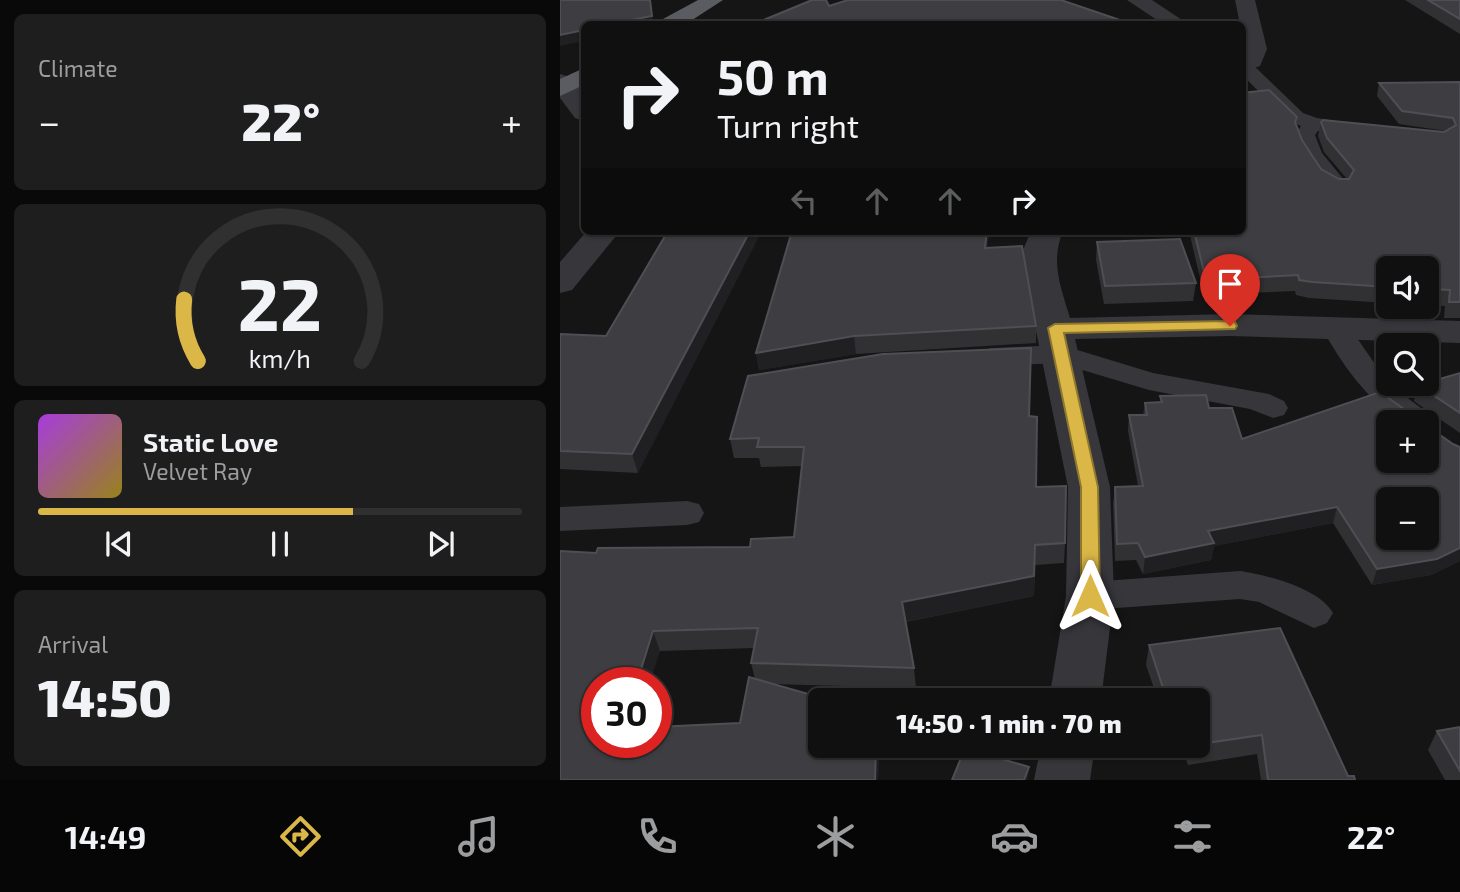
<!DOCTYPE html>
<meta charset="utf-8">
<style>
body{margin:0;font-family:"Exo 2",sans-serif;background:#1e1e1e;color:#f1f3f6;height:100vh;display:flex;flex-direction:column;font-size:26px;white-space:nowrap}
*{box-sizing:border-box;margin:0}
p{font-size:23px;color:#9c9d9f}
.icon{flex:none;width:38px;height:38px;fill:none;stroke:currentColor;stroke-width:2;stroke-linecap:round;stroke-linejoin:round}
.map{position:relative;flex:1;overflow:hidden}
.sheet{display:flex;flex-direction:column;gap:14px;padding:14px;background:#090909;width:560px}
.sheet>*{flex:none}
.hud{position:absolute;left:21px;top:21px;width:665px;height:214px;border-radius:10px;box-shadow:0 2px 5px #0004,0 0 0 2px #303030;background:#101010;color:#f1f3f6;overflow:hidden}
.tools{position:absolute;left:816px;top:256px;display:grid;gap:14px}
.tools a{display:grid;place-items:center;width:63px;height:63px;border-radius:10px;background:#101010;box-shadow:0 2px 5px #0004,0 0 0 2px #303030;font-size:35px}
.speed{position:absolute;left:21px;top:667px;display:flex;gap:14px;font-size:35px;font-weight:700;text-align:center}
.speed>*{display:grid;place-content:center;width:91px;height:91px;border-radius:50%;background:#101010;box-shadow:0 2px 5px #0004,0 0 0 2px #303030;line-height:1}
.speed .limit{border:10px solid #d22;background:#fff;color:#111}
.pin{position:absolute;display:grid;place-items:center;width:60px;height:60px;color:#fff;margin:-72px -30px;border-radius:50% 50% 50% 0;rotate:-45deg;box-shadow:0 0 7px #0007}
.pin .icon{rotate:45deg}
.me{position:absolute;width:77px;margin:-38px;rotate:0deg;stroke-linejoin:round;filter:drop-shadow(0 0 5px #0008)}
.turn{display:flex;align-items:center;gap:24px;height:147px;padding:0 21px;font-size:32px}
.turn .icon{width:91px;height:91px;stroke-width:2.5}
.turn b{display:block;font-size:49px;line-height:60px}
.lanes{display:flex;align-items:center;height:66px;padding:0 21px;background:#0003;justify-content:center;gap:35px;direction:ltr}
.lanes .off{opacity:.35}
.big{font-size:52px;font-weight:800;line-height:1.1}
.sheet .tile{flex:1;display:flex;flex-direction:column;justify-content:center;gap:10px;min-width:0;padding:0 24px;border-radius:10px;background:#1e1e1e}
.sheet .dial{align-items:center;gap:0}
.dial svg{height:182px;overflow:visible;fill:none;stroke:#303030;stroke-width:7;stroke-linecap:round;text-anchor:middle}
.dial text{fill:#f1f3f6;stroke:none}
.song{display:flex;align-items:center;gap:21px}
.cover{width:84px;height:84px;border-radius:10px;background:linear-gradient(135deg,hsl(280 70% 55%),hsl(50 70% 35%))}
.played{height:7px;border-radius:4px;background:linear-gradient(90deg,#dbb747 65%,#303030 65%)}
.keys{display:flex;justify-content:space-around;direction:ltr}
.heat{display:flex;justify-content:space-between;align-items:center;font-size:38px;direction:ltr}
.trip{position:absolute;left:248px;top:688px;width:402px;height:70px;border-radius:10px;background:#101010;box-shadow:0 2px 5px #0004,0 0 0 2px #303030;font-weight:800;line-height:70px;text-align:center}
.dock{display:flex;height:112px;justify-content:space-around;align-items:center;background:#060606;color:#9c9d9f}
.dock .icon{width:49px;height:49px}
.dock .active{color:#dbb747}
.dock b{font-size:32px;color:#f1f3f6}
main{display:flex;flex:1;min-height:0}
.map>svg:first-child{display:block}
</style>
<main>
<section class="sheet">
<div class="tile"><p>Climate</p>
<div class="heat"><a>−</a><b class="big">22°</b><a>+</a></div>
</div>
<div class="tile dial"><svg viewBox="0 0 100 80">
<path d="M14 69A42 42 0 1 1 86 69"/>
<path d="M14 69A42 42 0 0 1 8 42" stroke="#dbb747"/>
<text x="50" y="56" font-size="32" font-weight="700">22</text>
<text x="50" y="72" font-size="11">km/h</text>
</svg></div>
<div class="tile">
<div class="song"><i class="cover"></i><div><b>Static Love</b><p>Velvet Ray</p></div></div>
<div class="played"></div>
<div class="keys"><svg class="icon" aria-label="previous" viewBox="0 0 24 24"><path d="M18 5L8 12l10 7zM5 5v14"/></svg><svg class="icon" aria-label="pause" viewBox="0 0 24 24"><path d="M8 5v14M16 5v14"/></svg><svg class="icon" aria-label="next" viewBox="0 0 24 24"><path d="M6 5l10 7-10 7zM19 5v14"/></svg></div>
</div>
<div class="tile"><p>Arrival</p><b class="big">14:50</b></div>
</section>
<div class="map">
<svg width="900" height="780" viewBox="0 0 900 780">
<rect width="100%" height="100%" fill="#151516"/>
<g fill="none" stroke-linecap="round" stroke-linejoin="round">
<g fill="#36363b" fill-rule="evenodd">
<polygon points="682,60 689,61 743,113 757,118 806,126 809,130 806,134 799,136 758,131 755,135 762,153 789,186 786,191 770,191 741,155 735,135 741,126 729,121 682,75"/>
<path d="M776 320 786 322 828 383 870 415 874 422 870 429 866 430V422H839C806 397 781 364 762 328L766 322Z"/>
<polygon points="501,345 593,373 709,394 724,401 728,408 724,415 713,418 690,409 589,390 499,363 431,366 421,363 417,357 421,351 431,348"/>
<polygon points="127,501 139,504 144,513 139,522 127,525 0,531 0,507"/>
<path d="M680 571C707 575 759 588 773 613L767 623 754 628 699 602 680 599 530 610 517 606 511 596 517 586 530 582Z"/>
</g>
<g fill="#36363b" fill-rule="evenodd">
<polygon points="567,0 592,0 628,24 603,24"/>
<polygon points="675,0 695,0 707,49 700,66 682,72 682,24 680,24"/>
<path d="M0 74C23 79 24 101 24 121L15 118 0 98Z"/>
<polygon points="27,231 60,231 12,290 0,293 0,262"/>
<path d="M471 231H503C490 262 501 287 510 318L670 314 900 321V343L670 336 515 339 550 487 554 596 541 700H489L506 596 508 487 466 282 463 250Z"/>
<polygon points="481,746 535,746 530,780 474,780"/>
</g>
<g fill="#5b5c62" fill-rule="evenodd">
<polygon points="138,0 163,0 126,24 100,24 103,19"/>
<polygon points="24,68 24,85 0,96 0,79"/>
</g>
</g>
<g fill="#313134" fill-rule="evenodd">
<polygon points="845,0 900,0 900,34"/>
<polygon points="900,82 900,318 884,318 885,306 866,305 866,268 828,268 828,303 749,298 736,295 735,291 644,295 629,231 682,231 736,125 742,140 761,169 779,179 787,179 764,152 758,136 761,122 884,132 886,131 839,124 817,96 819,83"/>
<polygon points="429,236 427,247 476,326 476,343 296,354 199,370 196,353"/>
<polygon points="537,242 636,283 633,301 544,304 536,260"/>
<polygon points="0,334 46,336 78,473 0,469"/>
<polygon points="900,373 900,433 868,411 870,428 893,444 900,447 900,561 871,575 812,585 773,523 654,546 651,560 583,574 576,560 555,561 553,504 555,487 578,486 568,431 569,415 583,415 585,403 600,402 600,396 649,408 682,439 844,409 865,409 854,401 858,385"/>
<path d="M469 416 476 487 505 543 504 563 475 565 474 596 346 622 354 668 356 688 212 684 261 746H319L318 780H0L36 553 190 547 234 537 242 466 201 467 199 458H174L170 439ZM194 648 191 663 195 679 180 723 37 742 100 651Z"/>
<polygon points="589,645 788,776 795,780 701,780 697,754 628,765 621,746 639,746 639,700 598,700 586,665"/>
<polygon points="900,727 900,780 885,780 868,750 877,731"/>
</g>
<g fill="#202022">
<polygon points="90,0 94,24 51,24"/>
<polygon points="560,20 559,24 549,24"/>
<polygon points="24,30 24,41 0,46 0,35"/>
<polygon points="190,231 202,231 78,473 72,454"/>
<polygon points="427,231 429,231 429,236 425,264 425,248"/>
<polygon points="294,336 296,354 199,370 196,353"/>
<polygon points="777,507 773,523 654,546 651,560 583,574 585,557 648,531"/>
<polygon points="900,548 900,561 871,575 812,585 817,569"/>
<polygon points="474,576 474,596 344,622 342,602"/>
<polygon points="93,631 100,651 90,682 77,682"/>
<polygon points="316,746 319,746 318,780 315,780"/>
<polygon points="469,767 468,780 464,780"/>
</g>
<g fill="#3e3e42" stroke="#4e4f54" stroke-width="2" fill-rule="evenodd">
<polygon points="0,0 90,0 92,16 51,24 24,24 24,30 0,35"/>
<polygon points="252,0 266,0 269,6 288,0 501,0 560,20 549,24 194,24"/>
<polygon points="868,0 900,0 900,19"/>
<polygon points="900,82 900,302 889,302 890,290 866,289 866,268 828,268 828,287 752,282 739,280 738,275 646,280 634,231 682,231 682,93 709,90 737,117 735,122 742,140 761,169 779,179 789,179 794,170 767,138 761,122 763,120 884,132 896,125 893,118 842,111 819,83"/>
<polygon points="108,231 190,231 72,454 0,451 0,334 46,336"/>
<polygon points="232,231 427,231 425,248 462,246 476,326 294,336 196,353"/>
<polygon points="620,239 636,283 545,286 537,242"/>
<polygon points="471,348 469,416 477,417 476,487 506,486 505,543 475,545 474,576 342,602 354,668 191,663 198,628 93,631 77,682 37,682 37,742 96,742 96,727 180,723 189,677 269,700 261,700 261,746 316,746 315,780 0,780 0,551 36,553 38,548 190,547 191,539 234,537 244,447 197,447 199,438 170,439 188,376 323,354"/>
<polygon points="900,373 900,413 858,385 866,383"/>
<path d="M820 392 844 409H868L870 428 893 444 900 447V548L877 559 817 569 777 507 648 531 654 543 585 557 578 543 557 544 555 487 583 486 569 415H587L585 403 602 402 600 396 646 395 649 408H672L682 439ZM828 422H866V460H828ZM828 499H866V537H828Z"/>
<polygon points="720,628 788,776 794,776 795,780 708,780 702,735 639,744 639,700 607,700 589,645"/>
<polygon points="900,727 900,771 877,731"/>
<polygon points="405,748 469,767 464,780 392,780"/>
</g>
<polygon fill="#dbb747" stroke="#8e772e" stroke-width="2" points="670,321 675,322 677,326 675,329 504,333 538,487 540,596 537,601 530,603 523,601 521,596 521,487 488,328 495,324"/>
</svg>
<div class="tools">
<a><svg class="icon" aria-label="sound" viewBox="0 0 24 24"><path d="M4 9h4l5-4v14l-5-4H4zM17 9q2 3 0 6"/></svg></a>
<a><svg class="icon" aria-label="search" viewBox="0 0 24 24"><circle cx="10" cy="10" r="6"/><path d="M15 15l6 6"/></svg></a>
<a>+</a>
<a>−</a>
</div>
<div class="speed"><div class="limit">30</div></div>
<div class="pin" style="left:670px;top:326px;background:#d93025"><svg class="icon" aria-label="arrive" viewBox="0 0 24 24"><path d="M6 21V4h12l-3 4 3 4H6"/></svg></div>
<svg class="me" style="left:530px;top:596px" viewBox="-20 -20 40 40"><path d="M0-17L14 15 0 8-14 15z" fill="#dbb747" stroke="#fff" stroke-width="4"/></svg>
<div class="trip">14:50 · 1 min · 70 m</div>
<div class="hud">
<div class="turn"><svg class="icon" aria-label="right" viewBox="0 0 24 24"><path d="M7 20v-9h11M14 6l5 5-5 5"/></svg><div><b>50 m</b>Turn right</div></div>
<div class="lanes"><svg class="icon off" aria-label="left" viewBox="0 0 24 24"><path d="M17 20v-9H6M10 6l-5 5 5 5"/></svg><svg class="icon off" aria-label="ahead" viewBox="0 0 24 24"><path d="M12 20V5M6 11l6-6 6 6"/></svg><svg class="icon off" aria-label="ahead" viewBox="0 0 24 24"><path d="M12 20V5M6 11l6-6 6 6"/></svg><svg class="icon" aria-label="right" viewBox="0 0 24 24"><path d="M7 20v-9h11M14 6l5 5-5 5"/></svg></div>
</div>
</div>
</main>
<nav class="dock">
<b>14:49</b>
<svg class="icon active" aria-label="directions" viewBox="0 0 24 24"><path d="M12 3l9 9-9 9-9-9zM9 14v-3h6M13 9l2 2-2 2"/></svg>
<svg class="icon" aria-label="music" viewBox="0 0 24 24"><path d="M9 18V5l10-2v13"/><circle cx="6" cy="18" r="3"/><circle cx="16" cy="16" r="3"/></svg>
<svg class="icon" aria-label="phone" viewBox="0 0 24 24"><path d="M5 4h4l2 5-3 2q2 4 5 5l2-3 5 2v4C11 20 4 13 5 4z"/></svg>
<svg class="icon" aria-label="climate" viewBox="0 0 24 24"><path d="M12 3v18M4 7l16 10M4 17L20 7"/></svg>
<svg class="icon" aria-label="car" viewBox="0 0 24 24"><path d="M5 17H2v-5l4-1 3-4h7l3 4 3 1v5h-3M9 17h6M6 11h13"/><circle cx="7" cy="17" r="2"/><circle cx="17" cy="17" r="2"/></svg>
<svg class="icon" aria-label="filters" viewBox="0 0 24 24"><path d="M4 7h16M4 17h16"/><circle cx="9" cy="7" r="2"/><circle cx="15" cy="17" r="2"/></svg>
<b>22°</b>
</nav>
